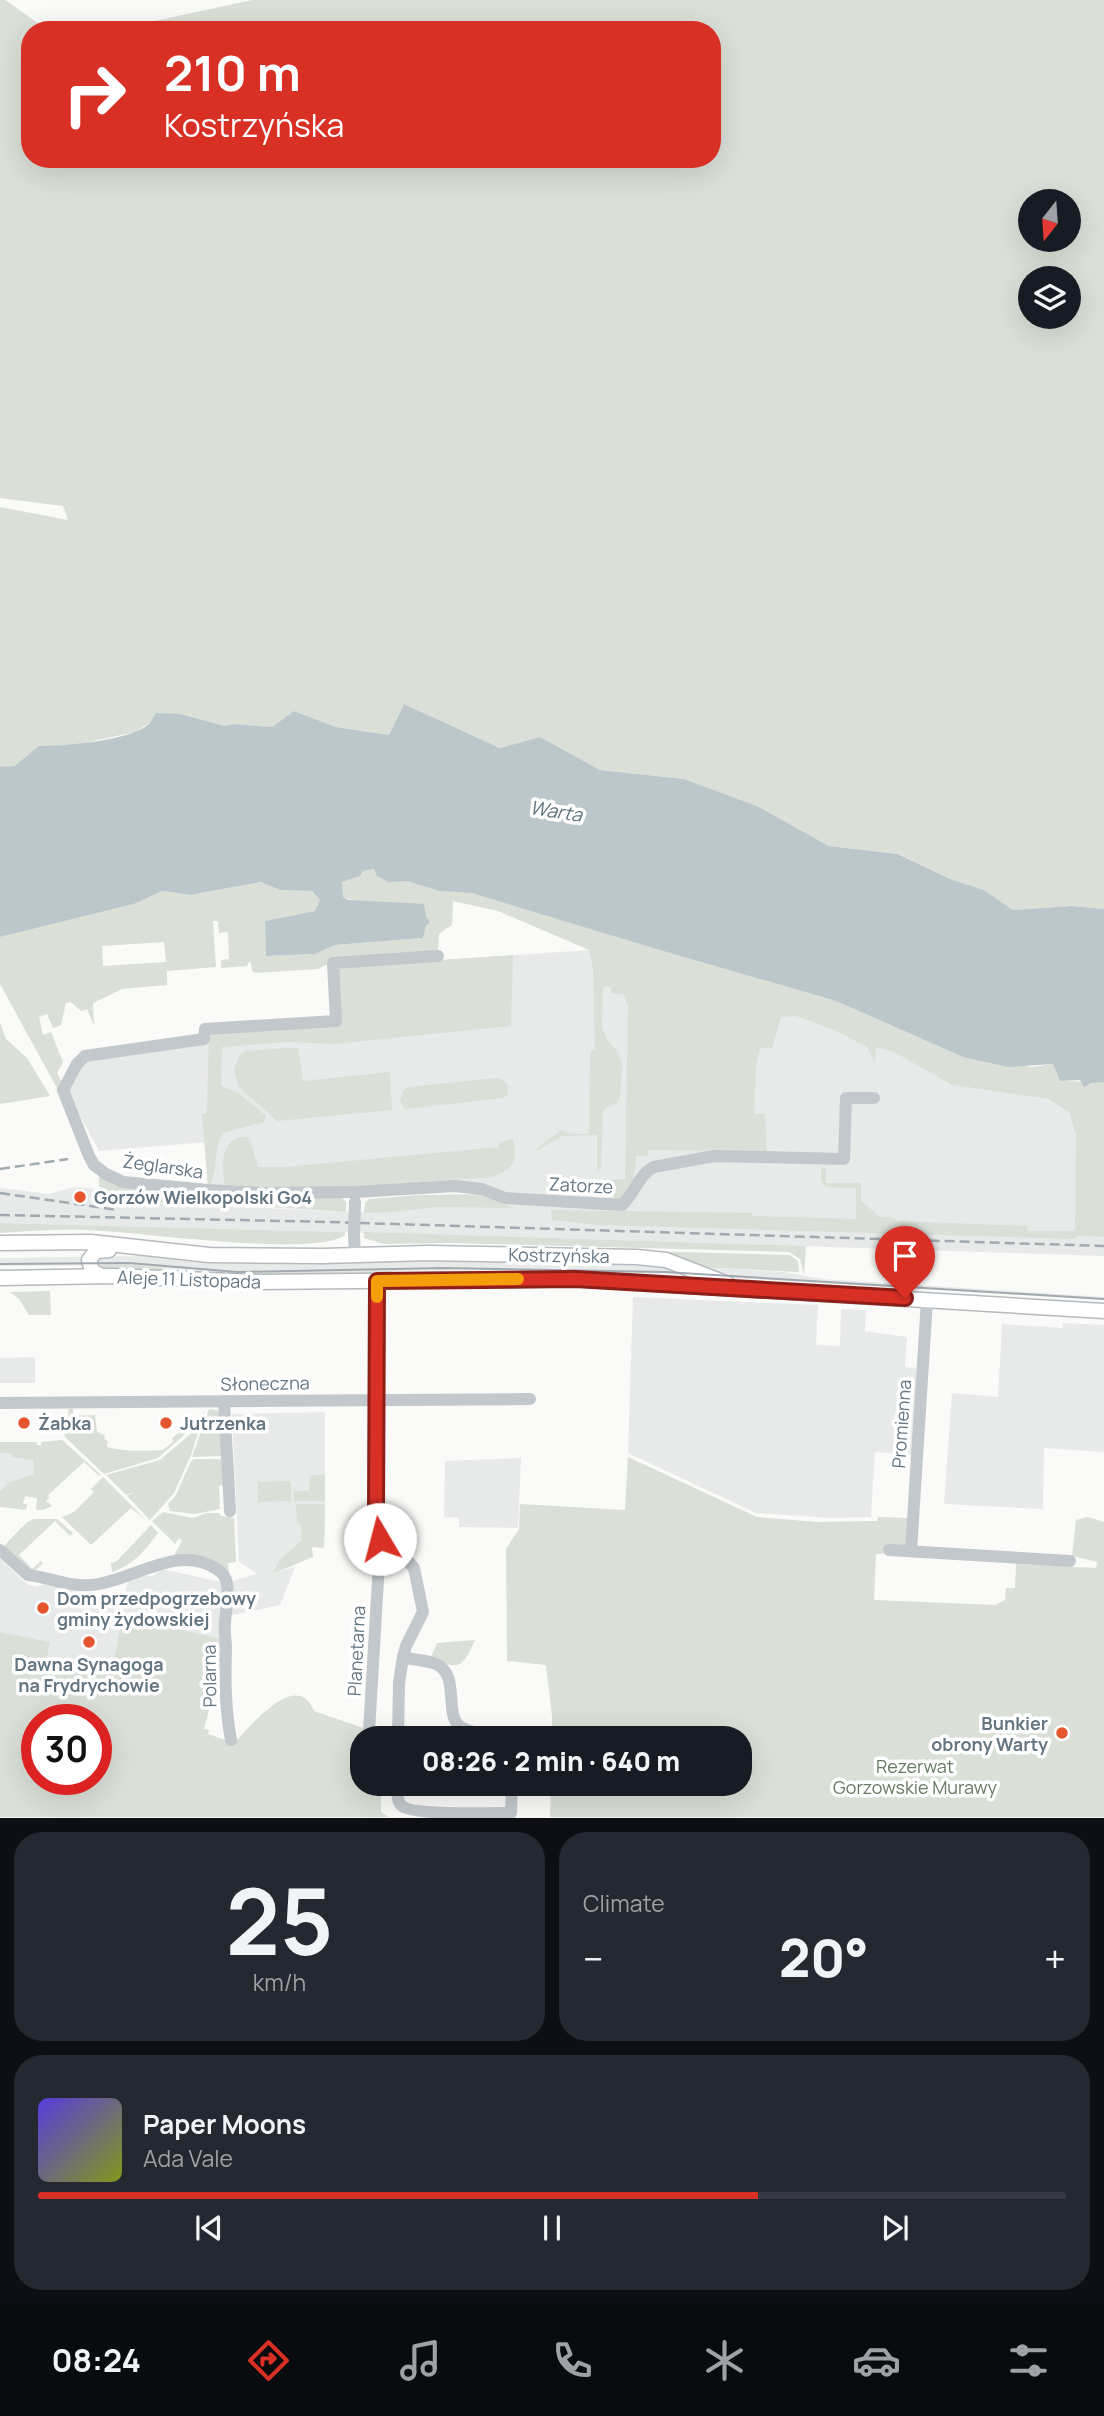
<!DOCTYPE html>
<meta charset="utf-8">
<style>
body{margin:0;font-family:Manrope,sans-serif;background:#242831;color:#f1f3f6;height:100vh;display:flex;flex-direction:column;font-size:26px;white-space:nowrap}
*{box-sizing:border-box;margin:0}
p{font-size:23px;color:#9ea1a6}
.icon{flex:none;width:38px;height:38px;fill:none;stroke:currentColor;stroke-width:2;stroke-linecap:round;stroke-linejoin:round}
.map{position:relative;height:1818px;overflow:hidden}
.details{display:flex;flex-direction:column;gap:14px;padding:14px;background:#0d0f14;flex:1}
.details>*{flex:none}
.hud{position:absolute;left:21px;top:21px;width:700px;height:147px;border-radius:28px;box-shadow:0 7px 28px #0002;background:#d93025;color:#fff;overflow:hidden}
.needle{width:46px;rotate:197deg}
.fabs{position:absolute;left:1018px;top:189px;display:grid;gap:14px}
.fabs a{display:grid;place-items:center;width:63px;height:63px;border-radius:50%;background:#171b24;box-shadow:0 7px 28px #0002;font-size:35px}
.speed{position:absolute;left:21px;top:1704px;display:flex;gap:14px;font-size:35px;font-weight:700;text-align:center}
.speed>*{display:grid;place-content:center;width:91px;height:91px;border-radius:50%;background:#171b24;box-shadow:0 7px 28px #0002;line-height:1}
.speed .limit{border:10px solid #d22;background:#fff;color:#111}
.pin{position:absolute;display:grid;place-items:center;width:60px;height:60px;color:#fff;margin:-72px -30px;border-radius:50% 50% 50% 0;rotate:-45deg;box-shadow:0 0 7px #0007}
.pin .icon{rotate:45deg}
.me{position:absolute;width:77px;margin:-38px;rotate:352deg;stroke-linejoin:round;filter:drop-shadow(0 0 5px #0008)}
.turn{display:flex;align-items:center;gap:24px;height:147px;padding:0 28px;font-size:32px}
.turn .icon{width:91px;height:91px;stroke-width:2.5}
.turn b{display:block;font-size:49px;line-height:60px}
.big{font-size:52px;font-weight:800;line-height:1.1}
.details .widget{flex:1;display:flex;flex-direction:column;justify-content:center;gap:10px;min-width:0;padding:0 24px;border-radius:28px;background:#242831}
.details .dial{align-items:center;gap:0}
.dial b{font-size:91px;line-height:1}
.song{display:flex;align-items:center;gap:21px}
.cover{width:84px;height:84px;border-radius:10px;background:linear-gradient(135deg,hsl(250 70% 55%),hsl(70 70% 35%))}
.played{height:7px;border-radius:4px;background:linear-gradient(90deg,#d93025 70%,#363941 70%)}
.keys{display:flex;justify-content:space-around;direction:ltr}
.heat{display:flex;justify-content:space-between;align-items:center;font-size:38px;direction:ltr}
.details .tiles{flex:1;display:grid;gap:14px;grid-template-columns:1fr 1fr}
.widget:last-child{grid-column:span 2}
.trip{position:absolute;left:350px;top:1726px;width:402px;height:70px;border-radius:28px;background:#171b24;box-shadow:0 7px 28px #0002;font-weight:800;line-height:70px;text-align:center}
.tab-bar{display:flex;height:112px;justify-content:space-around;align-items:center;background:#090b0e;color:#9ea1a6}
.tab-bar .icon{width:49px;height:49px}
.tab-bar .current{color:#d93025}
.tab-bar b{font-size:32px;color:#f1f3f6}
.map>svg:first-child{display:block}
</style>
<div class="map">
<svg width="1104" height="1818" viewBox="0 0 1104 1818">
<rect width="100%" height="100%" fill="#fafaf8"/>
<g fill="#e8e9e9">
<polygon points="590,950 844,1023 952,1085 1048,1099 1069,1112 1076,1136 1076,1236 1104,1237 1104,1256 496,1236 0,1223 0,1188 49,1194 74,1187 99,1189 99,1200 346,1212 393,1212 441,1207 510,1207 434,1180 208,1188 208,1142 99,1151 67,1092 76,1073 89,1058 339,1026 338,967"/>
<polygon points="141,1256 199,1263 231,1264 448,1260 697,1267 784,1272 823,1279 1104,1297 1104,1300 670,1274 464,1270 208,1273 135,1265 0,1266 0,1258"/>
<polygon points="633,1297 818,1305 816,1345 840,1346 841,1309 866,1310 865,1331 907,1337 905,1367 918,1369 913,1455 875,1452 871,1517 832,1518 756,1513 628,1453"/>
<polygon points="1063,1323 1104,1325 1104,1452 1044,1448 1043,1509 944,1504 952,1393 998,1397 1002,1324 1063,1328"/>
<polygon points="35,1357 35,1383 0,1383 0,1358"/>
<polygon points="325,1412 325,1534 273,1573 295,1567 280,1605 223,1617 223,1640 112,1673 47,1658 49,1642 0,1632 0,1559 27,1584 37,1587 46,1583 110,1600 121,1605 129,1579 139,1575 152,1576 162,1569 216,1581 231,1581 258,1574 239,1562 232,1414"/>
<polygon points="0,1452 53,1452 38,1473 10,1482 0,1491"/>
<polygon points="521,1458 518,1528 459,1527 459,1518 444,1517 445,1461"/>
</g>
<g fill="#dadfd7" fill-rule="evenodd">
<path d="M0 0H5L48 30H30V159H712V30H113L252 0H1104V909L1071 906 1013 910 984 890 950 879 899 854 829 846 757 806 684 779 600 770 540 737 500 748 404 704 389 735 336 727 294 711 272 727 234 724 225 726 205 722H151L135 732 71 746H39L0 787V507L68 520 63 506 0 498ZM1031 201H1069V240H1031ZM1031 278H1069V317H1031Z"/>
<path d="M374 869 394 881H407L453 892H472L663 951 836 1001 963 1057 1032 1067 1053 1064 1060 1081 1104 1082V1237L1076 1236V1239L601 1225 552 1220 551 1210 752 1213V1216L856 1219V1188L826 1187 821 1181V1168H826V1183H861V1201L880 1217H891L898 1221 1027 1226 1028 1231H1075L1076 1136 1069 1112 1048 1099 952 1085 892 1051 876 1048 875 1062 867 1047 835 1030 796 1016 781 1017 772 1048H760L756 1065 754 1114H765L767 1151 648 1150V1156H636L633 1187 618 1200H614V1182H608V1180L625 1179 628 1005 623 994 611 993V987H603L602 1028 608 1041 618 1052 622 1064 620 1098 617 1103 603 1110 601 1166 597 1172V1135L562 1136 536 1151 538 1147 562 1130 571 1134H589L590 1060 591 1050H595L593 969 589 950 498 911 453 901 452 925 439 934 438 950 332 962 318 969 256 973 252 971 251 962 248 963 247 966 221 968V960L229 959 228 932 219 933 218 921H213L216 967 167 971V985L122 989 93 1003 94 1026 87 1009 81 1011 71 1002 66 1003 61 1025 53 1028 47 1014 39 1017 43 1035 51 1032 63 1062 57 1073 62 1083 58 1090 0 984V937L134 904 162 891 190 895 262 882 280 890 312 891 320 900 315 911 265 921 266 956 315 954 335 945 423 938 426 926 343 897 342 882 360 876 363 871ZM164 942 166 962 103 966 102 946Z"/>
<path d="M513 955 511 1026 334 1044 289 1042 222 1047 221 1086 237 1092 266 1116 264 1122 222 1133C213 1151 219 1171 208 1188L202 1114 207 1113 209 1032 339 1026 338 967Z"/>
<polygon points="0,1022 6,1039 27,1058 50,1096 0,1104"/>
<polygon points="287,1048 298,1048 303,1081 390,1072 392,1110 277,1121 238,1086 234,1069 240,1055 246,1051"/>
<polygon points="496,1078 501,1079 508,1085 507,1095 503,1098 405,1109 400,1100 403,1091 408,1087"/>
<path d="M240 1137H248L251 1142 258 1167H285L499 1147V1142L513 1139C519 1160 513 1170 493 1177L354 1187 232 1188 225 1184C221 1167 221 1143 240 1137Z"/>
<polygon points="99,1174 342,1198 346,1202 346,1212 237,1205 99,1201"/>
<polygon points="483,1194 513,1208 441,1207 393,1212 364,1213 365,1203 369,1199 420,1195"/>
<path d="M0 1223 345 1232V1235C314 1258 134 1231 86 1230 57 1229 28 1231 0 1233Z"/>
<polygon points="364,1232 806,1246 804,1276 800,1259 789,1252 451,1243 384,1244 364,1238"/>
<polygon points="642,1251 790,1255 798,1261 799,1272 698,1267"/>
<polygon points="96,1265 135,1265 208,1273 392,1271 392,1275 268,1277 103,1270"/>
<polygon points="50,1291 51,1315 29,1315 19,1299 10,1292"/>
<path d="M69 1409H73V1416L95 1415 97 1432 105 1435 104 1439 108 1441 107 1447C126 1452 144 1451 163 1450L173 1442 172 1438 200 1418 205 1411 202 1419 158 1458 104 1474 65 1437 64 1435 68 1430 84 1429 83 1421 67 1422Z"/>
<polygon points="209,1409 221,1411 224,1456 192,1457"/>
<polygon points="200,1426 191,1455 174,1493 150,1520 127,1496 134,1492 126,1495 106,1475 160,1460"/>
<polygon points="62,1440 101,1475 99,1476 84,1462 48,1495 49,1498 46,1501 52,1506 43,1510 36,1510 37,1498 25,1496 23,1504 27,1504 26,1510 0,1507 0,1491 10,1482 34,1474 33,1460 12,1457 11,1453 0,1453 0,1442 37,1442 37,1445 41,1445 41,1442"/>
<polygon points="628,1457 757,1517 817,1522 877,1521 878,1517 909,1518 907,1549 885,1547 883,1554 876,1554 874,1600 995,1605 1005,1600 1006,1588 1015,1588 1016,1564 1096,1568 1097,1562 1072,1556 1076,1520 1088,1517 1104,1522 1104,1817 550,1817 551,1783 740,1783 740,1738 552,1738 552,1716 546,1665 507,1661 506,1549 519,1529 520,1504 625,1510"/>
<polygon points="194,1459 224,1459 225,1484 219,1486 220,1509 195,1514 170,1511 168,1504 176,1495 191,1461"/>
<polygon points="310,1475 325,1475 325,1501 294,1501 294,1491 309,1491"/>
<polygon points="103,1477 147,1521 131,1508 91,1545 62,1517 74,1512 94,1492 91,1489"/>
<polygon points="291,1481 291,1501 258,1502 258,1482"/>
<path d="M296 1504H325L324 1548 312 1547 313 1557C299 1562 287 1569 273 1573L279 1561 302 1540 301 1524 297 1523Z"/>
<polygon points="163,1512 193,1518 207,1513 219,1513 221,1516 234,1518 236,1562 228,1563 230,1585 225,1573 172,1559 182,1541 179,1538 175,1544 152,1521"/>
<polygon points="34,1519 57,1519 73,1533 70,1536 55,1521 19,1555 32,1569 41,1561 43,1563 37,1569 31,1571 6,1548 5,1545 26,1523"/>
<path d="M151 1525 158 1533C144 1551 134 1565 112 1572L111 1563 117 1561Z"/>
<path d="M123 1616 223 1640 220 1669 204 1729 209 1730 208 1734 234 1743C251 1726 297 1668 314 1711L366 1729 372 1738H362V1783H381V1812L389 1817H0V1632L50 1642 47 1658 111 1673ZM37 1720H96V1780H37Z"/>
<path d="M475 1640C463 1667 459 1672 431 1657L437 1643Z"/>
</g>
<path fill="#bbc7cb" d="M404 704 500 748 540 737 600 770 684 779 757 806 829 846 898 854 950 879 984 890 1013 910 1071 906 1104 909V1082L1091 1083 1084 1087 1080 1080 1060 1081 1053 1064 1009 1067 963 1057 836 1001 663 951 472 893 440 891 407 881 389 882 377 876 374 869 363 871 360 876 342 882 343 897 349 900 424 904 426 917 430 922 426 926 423 938 335 945 315 954 266 956 265 921 315 911 320 900 312 891 280 890 261 882 190 895 162 891 134 904 0 937V767L15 766 39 746C64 746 132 741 150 723 151 722 155 714 156 713L179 714 225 726 234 724 272 727 294 711 336 727 389 735Z"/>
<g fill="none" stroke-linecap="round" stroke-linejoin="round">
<defs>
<g id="major">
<polyline points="0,1243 91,1242 209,1255 323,1256 428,1253 637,1257 666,1260 728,1284"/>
<polyline points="102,1276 92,1271 89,1260 96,1251 109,1250"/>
<polyline points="0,1278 112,1276 257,1282 575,1279 1104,1311"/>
</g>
</defs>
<use href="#major" stroke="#b5babe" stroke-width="17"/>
<g stroke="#c3c8cc" stroke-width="12">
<path d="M438 956 333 963 336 1021 205 1029 204 1039 85 1056 77 1064 63 1090 89 1156 94 1165 106 1174 123 1182 208 1190 258 1193 356 1192 455 1186 482 1189 505 1198 622 1205C635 1193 639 1174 654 1167L714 1156 844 1159 846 1098H874"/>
<polyline points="354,1234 355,1255"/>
<polyline points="377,1281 376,1512 381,1530 414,1568 423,1612 406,1646 403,1657 399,1683 398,1738"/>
<polyline points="224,1401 230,1511"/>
<polyline points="0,1403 530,1399"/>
<path d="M0 1550 28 1575C49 1577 68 1587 91 1585 131 1582 175 1544 215 1568 222 1572 226 1576 227 1584 229 1597 226 1610 225 1622 224 1631 226 1640 226 1649 225 1680 225 1708 231 1740"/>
<polyline points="889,1550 1070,1561"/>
<polyline points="911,1551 927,1300"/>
<path d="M403 1657C413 1660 426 1660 436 1664 461 1675 443 1716 461 1727 472 1734 491 1735 503 1738"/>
<polyline points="369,1731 381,1530"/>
<path d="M398 1783C398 1790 396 1800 401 1805 410 1816 493 1813 511 1813L512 1783"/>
</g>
<use href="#major" stroke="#fff" stroke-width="14"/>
<polyline stroke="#a2aab0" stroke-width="2" points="0,1264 129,1263 237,1272 444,1268 665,1272 1104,1299"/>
<g stroke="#a2aab0" stroke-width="2.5" stroke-dasharray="10 5" stroke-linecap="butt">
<polyline points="0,1169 68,1159"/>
<polyline points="0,1193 118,1210"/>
<polyline points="0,1215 330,1222 1104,1246"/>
</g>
<polyline stroke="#c3c8cc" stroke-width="12" points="354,1234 355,1202"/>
</g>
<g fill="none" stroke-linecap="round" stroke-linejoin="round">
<defs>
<polyline id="route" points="380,1539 381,1530 376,1513 377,1281 575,1279 905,1298"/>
</defs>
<use href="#route" stroke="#8d1f18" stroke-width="18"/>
<use href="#route" stroke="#d93025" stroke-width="12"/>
<polyline stroke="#f59e0b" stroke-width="12" points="377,1297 377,1281 518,1279"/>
</g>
<g fill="#e4572e" stroke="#fff" stroke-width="2.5">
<circle cx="80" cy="1197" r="7"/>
<circle cx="24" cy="1423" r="7"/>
<circle cx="166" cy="1423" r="7"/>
<circle cx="43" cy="1608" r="7"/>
<circle cx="89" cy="1642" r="7"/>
<circle cx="1062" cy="1733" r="7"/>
</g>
<g text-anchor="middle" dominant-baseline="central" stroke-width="7" stroke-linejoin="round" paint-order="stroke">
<g font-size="18" fill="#657683" stroke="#fff">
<text transform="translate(163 1166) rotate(8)">Żeglarska</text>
<text transform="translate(581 1185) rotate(3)">Zatorze</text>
<text transform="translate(559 1255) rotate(1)">Kostrzyńska</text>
<text transform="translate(189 1279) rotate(2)">Aleje 11 Listopada</text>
<text transform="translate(265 1383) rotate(-1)">Słoneczna</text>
<text transform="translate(901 1424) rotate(-86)">Promienna</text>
<text transform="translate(356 1651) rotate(-87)">Planetarna</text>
<text transform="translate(209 1676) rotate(-91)">Polarna</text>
</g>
<g font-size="18" font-weight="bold" fill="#657683" stroke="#fff" text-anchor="start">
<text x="94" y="1197">Gorzów Wielkopolski Go4</text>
<text x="38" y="1423">Żabka</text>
<text x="180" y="1423">Jutrzenka</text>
<text x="57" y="1598">Dom przedpogrzebowy<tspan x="57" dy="21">gminy żydowskiej</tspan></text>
<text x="89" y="1664" text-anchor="middle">Dawna Synagoga<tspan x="89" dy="21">na Frydrychowie</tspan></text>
<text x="1048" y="1723" text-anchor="end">Bunkier<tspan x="1048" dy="21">obrony Warty</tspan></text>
</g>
<g font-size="18" fill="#687a64" stroke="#fff">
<text x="915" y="1766">Rezerwat<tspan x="915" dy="21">Gorzowskie Murawy</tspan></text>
</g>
<g font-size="19" font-style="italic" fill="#60757c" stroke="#fff">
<text transform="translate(556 811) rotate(9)">Warta</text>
</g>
</g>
</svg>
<div class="fabs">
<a><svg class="needle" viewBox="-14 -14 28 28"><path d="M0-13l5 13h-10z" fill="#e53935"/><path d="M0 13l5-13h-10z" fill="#9ea1a6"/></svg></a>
<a><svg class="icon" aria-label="layers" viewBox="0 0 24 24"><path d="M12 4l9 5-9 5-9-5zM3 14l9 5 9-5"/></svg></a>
</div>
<div class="speed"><div class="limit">30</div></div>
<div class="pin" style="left:905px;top:1298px;background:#d93025"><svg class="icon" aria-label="arrive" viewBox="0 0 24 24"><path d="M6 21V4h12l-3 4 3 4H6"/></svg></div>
<svg class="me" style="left:380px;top:1539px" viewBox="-20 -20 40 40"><circle r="19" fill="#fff"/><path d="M0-13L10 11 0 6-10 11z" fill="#d93025"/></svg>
<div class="trip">08:26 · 2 min · 640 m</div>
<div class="hud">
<div class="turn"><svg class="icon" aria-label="right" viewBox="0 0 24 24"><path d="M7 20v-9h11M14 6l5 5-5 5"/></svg><div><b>210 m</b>Kostrzyńska</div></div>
</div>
</div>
<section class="details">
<div class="tiles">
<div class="widget dial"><b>25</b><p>km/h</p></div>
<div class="widget"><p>Climate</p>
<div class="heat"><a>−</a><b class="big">20°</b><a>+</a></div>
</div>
<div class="widget">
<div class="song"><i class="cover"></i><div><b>Paper Moons</b><p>Ada Vale</p></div></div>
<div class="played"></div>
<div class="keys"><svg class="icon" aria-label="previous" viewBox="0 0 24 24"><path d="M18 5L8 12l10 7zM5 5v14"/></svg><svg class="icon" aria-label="pause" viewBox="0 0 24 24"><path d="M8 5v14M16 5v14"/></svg><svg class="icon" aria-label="next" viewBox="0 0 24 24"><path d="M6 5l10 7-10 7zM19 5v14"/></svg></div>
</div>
</div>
</section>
<nav class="tab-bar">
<b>08:24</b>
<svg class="icon current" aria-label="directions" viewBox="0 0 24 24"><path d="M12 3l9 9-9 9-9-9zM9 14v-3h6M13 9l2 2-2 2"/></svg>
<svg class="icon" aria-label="music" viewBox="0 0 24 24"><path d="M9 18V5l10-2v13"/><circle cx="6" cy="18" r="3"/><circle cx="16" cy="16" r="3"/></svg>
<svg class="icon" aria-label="phone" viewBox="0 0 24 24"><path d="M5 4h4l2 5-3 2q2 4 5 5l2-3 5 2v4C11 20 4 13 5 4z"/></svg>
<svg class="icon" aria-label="climate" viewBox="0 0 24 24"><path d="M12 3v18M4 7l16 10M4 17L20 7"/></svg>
<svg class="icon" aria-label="car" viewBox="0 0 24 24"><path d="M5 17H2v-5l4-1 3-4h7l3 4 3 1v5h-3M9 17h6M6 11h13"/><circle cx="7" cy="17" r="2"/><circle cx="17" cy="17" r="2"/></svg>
<svg class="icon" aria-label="filters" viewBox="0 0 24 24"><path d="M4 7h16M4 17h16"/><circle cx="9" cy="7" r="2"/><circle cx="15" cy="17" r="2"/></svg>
</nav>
